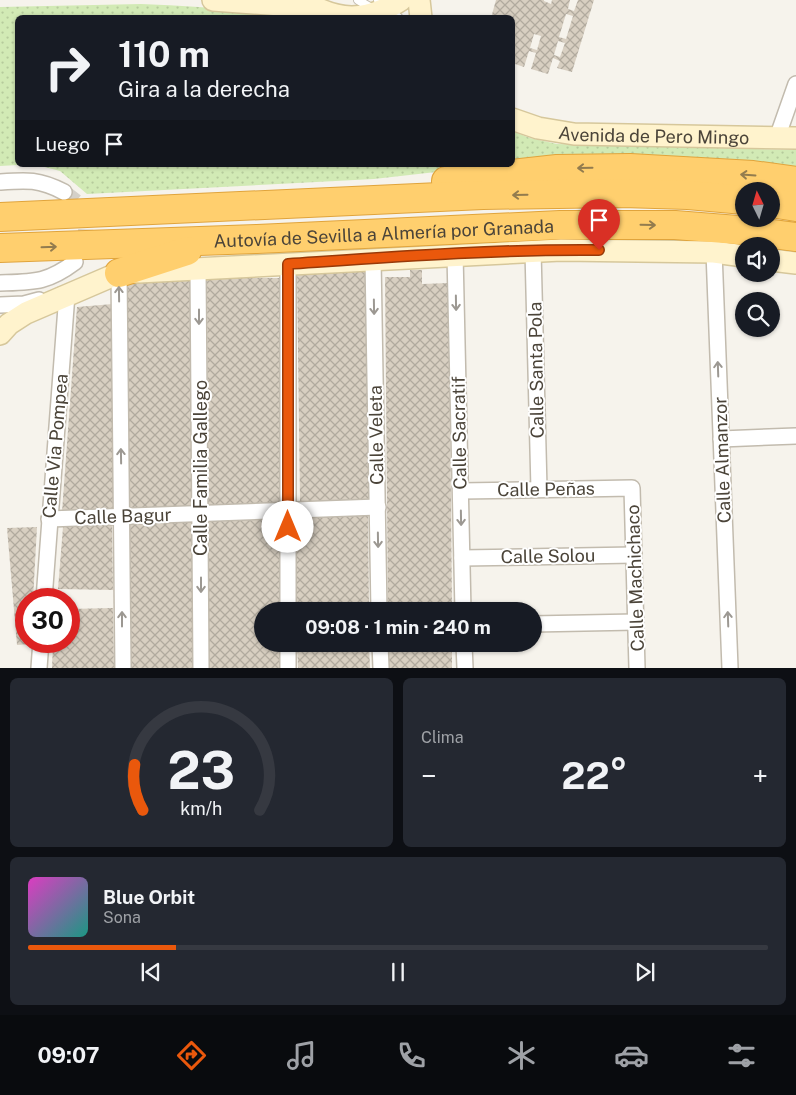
<!DOCTYPE html>
<html lang="es">
<meta charset="utf-8">
<style>
body{margin:0;font-family:"Public Sans",sans-serif;background:#242831;color:#f1f3f6;height:100vh;display:flex;flex-direction:column;font-size:19px;white-space:nowrap}
*{box-sizing:border-box;margin:0}
p{font-size:16px;color:#9ea1a6}
.icon{flex:none;width:28px;height:28px;fill:none;stroke:currentColor;stroke-width:2;stroke-linecap:round;stroke-linejoin:round}
.map{position:relative;height:668px;overflow:hidden}
.side{display:flex;flex-direction:column;gap:10px;padding:10px;background:#0d0f14;flex:1}
.side>*{flex:none}
.top-card{position:absolute;left:15px;top:15px;width:500px;height:152px;border-radius:8px;box-shadow:0 1px 4px #0004;background:#171b24;color:#f1f3f6;overflow:hidden}
.needle{width:32px;rotate:355deg}
.fabs{position:absolute;left:735px;top:182px;display:grid;gap:10px}
.fabs a{display:grid;place-items:center;width:45px;height:45px;border-radius:50%;background:#171b24;box-shadow:0 1px 4px #0004;font-size:25px}
.speed{position:absolute;left:15px;top:588px;display:flex;gap:10px;font-size:25px;font-weight:700;text-align:center}
.speed>*{display:grid;place-content:center;width:65px;height:65px;border-radius:50%;background:#171b24;box-shadow:0 1px 4px #0004;line-height:1}
.speed .limit{border:8px solid #d22;background:#fff;color:#111}
.pin{position:absolute;display:grid;place-items:center;width:42px;height:42px;color:#fff;margin:-51px -21px;border-radius:50% 50% 50% 0;rotate:-45deg;box-shadow:0 0 5px #0007}
.pin .icon{rotate:45deg}
.me{position:absolute;width:55px;margin:-28px;rotate:0deg;stroke-linejoin:round;filter:drop-shadow(0 0 4px #0008)}
.turn{display:flex;align-items:center;gap:18px;height:105px;padding:0 20px;font-size:22px}
.turn .icon{width:65px;height:65px;stroke-width:2.5}
.turn b{display:block;font-size:35px;line-height:42px}
.then{display:flex;align-items:center;height:48px;padding:0 20px;background:#0003;gap:10px;font-size:19px}
.big{font-size:38px;font-weight:700;line-height:1.1}
.side .card{flex:1;display:flex;flex-direction:column;justify-content:center;gap:8px;min-width:0;padding:0 18px;border-radius:8px;background:#242831}
.side .dial{align-items:center;gap:0}
.dial svg{height:130px;overflow:visible;fill:none;stroke:#363941;stroke-width:7;stroke-linecap:round;text-anchor:middle}
.dial text{fill:#f1f3f6;stroke:none}
.song{display:flex;align-items:center;gap:15px}
.cover{width:60px;height:60px;border-radius:8px;background:linear-gradient(135deg,hsl(310 70% 55%),hsl(170 70% 35%))}
.played{height:5px;border-radius:2px;background:linear-gradient(90deg,#ea580c 20%,#363941 20%)}
.keys{display:flex;justify-content:space-around;direction:ltr}
.heat{display:flex;justify-content:space-between;align-items:center;font-size:28px;direction:ltr}
.side .tiles{flex:1;display:grid;gap:10px;grid-template-columns:1fr 1fr}
.card:last-child{grid-column:span 2}
.trip{position:absolute;left:254px;top:602px;width:288px;height:50px;border-radius:25px;background:#171b24;box-shadow:0 1px 4px #0004;font-weight:700;line-height:50px;text-align:center}
.tabs{display:flex;height:80px;justify-content:space-around;align-items:center;background:#090b0e;color:#9ea1a6}
.tabs .icon{width:35px;height:35px}
.tabs .active{color:#ea580c}
.tabs b{font-size:22px;color:#f1f3f6}
.map>svg:first-child{display:block}
</style>
<div class="map">
<svg width="796" height="668" viewBox="0 0 796 668">
<defs>
<pattern id="green-dots" width="8" height="8" patternUnits="userSpaceOnUse" patternTransform="scale(1.25)"><rect width="8" height="8" fill="#d2eab5"/><path d="M2 2h.1M6 6h.1" fill="none" stroke="#b6ca9c" stroke-width="1.8" stroke-linecap="round"/></pattern>
<pattern id="building-cross-hatch" width="8" height="8" patternUnits="userSpaceOnUse" patternTransform="scale(1.25)"><rect width="8" height="8" fill="#d8cfc1"/><path d="M0 0l8 8M0 8l8-8" fill="none" stroke="#b1aa9e"/></pattern>
</defs>
<rect width="100%" height="100%" fill="#f6f3ec"/>
<g fill="url(#green-dots)">
<path d="M141 4C193 6 244 10 296 17L18 18V165L0 166V7Z"/>
<polygon points="512,131 530,138 557,144 796,150 796,168 735,160 550,159 513,163"/>
<polygon points="37,165 498,165 374,179 87,194 60,171"/>
</g>
<g fill="url(#building-cross-hatch)" fill-rule="evenodd">
<path d="M496 0H544V1L551 4 552 0H570L568 9 574 11 578 0H594L572 72 557 68 560 61 553 58 548 74 531 69 536 53 529 51 524 67 512 63V18H491ZM566 14 573 16 566 39 559 37ZM534 34 541 36 537 50 530 48ZM558 41 565 43 560 57 554 55Z"/>
<polygon points="410,270 422,270 422,284 449,283 452,611 388,611 385,277 410,277"/>
<polygon points="367,271 370,501 300,501 297,273"/>
<polygon points="127,277 192,277 193,507 128,507"/>
<polygon points="207,278 279,278 280,503 208,506"/>
<polygon points="113,304 115,512 62,512 77,307"/>
<polygon points="368,513 369,611 297,611 296,514"/>
<polygon points="208,518 281,518 280,611 262,611 262,644 280,644 280,668 207,668"/>
<polygon points="192,521 194,668 130,668 127,522"/>
<polygon points="112,525 113,590 58,589 63,527"/>
<polygon points="37,527 33,599 26,599 26,641 30,641 30,644 17,645 7,528"/>
<polygon points="113,608 114,668 52,668 53,641 69,641 69,609"/>
<polygon points="297,644 369,644 370,668 298,668"/>
<rect x="388" y="644" width="64" height="24"/>
</g>
<g fill="none" stroke-linecap="round" stroke-linejoin="round">
<path stroke="#d4d0c8" stroke-width="15" stroke-dasharray="15 8" stroke-linecap="butt" d="M64 192C69 196 75 200 79 204 89 216 86 237 82 250"/>
<defs>
<g id="lane">
<polyline points="358,0 373,9"/>
<polyline points="378,0 399,18"/>
</g>
<g id="street">
<polyline points="777,138 796,84"/>
<path d="M0 182C27 180 39 179 64 192"/>
<polyline points="533,251 539,489"/>
<polyline points="714,252 730,668"/>
<polyline points="455,254 463,611"/>
<polyline points="373,259 379,611"/>
<polyline points="288,263 288,611"/>
<polyline points="198,268 201,668"/>
<polyline points="119,273 123,668"/>
<path d="M0 283C34 282 47 283 75 262"/>
<polyline points="0,305 24,304 39,300"/>
<polyline points="721,439 796,436"/>
<polyline points="461,491 632,488 637,668"/>
<polyline points="49,519 378,507"/>
<polyline points="462,558 634,555"/>
<polyline points="44,599 67,294 61,295"/>
<polyline points="532,624 636,622"/>
<polyline points="288,644 288,668"/>
<polyline points="380,644 381,668"/>
<polyline points="464,644 465,668"/>
<polyline points="39,668 41,641"/>
</g>
<g id="secondary">
<polyline points="213,0 280,5 317,10"/>
<path d="M302 0C337 22 366 23 401 0"/>
<polyline points="419,0 421,18"/>
<path id="s1" d="M512 119 538 128 574 134 796 138"/>
<polyline points="771,260 796,263"/>
<polyline points="0,334 9,324 26,313 119,273 561,250 714,252 744,256"/>
</g>
<g id="highway">
<polyline points="446,181 557,169 630,168 753,175 796,181"/>
<polyline points="771,203 796,207"/>
<polyline points="0,217 483,195 623,193 688,195 744,200"/>
<path id="s2" d="M0 248 257 239 560 225H675L750 231 796 237"/>
<polyline points="119,273 187,251"/>
</g>
</defs>
<use href="#lane" stroke="#c2bbae" stroke-width="10"/>
<use href="#street" stroke="#c2bbae" stroke-width="18"/>
<use href="#secondary" stroke="#d6c79b" stroke-width="24"/>
<use href="#highway" stroke="#e0a43c" stroke-width="30"/>
<use href="#lane" stroke="#fff" stroke-width="8"/>
<use href="#street" stroke="#fff" stroke-width="15"/>
<use href="#secondary" stroke="#fff3cd" stroke-width="21"/>
<use href="#highway" stroke="#ffcf6e" stroke-width="28"/>
</g>
<defs><path id="oneway-shaft" d="M-6 0H5M1.5-3L5.5 0L1.5 3" fill="none" stroke-width="1.6" stroke-linecap="round" stroke-linejoin="round" transform="scale(1.25)"/></defs>
<g stroke="#937c4e">
<use href="#oneway-shaft" transform="translate(585 168) rotate(179)"/>
<use href="#oneway-shaft" transform="translate(748 175) rotate(-176)"/>
<use href="#oneway-shaft" transform="translate(520 195) rotate(179)"/>
<use href="#oneway-shaft" transform="translate(648 225) rotate(1)"/>
<use href="#oneway-shaft" transform="translate(49 247) rotate(-2)"/>
</g>
<g stroke="#9c9892">
<use href="#oneway-shaft" transform="translate(119 294) rotate(-91)"/>
<use href="#oneway-shaft" transform="translate(456 303) rotate(89)"/>
<use href="#oneway-shaft" transform="translate(374 307) rotate(89)"/>
<use href="#oneway-shaft" transform="translate(199 317) rotate(90)"/>
<use href="#oneway-shaft" transform="translate(718 369) rotate(-92)"/>
<use href="#oneway-shaft" transform="translate(121 456) rotate(-91)"/>
<use href="#oneway-shaft" transform="translate(461 518) rotate(89)"/>
<use href="#oneway-shaft" transform="translate(378 540) rotate(89)"/>
<use href="#oneway-shaft" transform="translate(201 585) rotate(90)"/>
<use href="#oneway-shaft" transform="translate(122 619) rotate(-90)"/>
<use href="#oneway-shaft" transform="translate(728 619) rotate(-92)"/>
</g>
<g fill="none" stroke-linecap="round" stroke-linejoin="round">
<defs>
<path id="route" d="M288 527V264C391 257 495 249 599 250"/>
</defs>
<use href="#route" stroke="#983908" stroke-width="12"/>
<use href="#route" stroke="#ea580c" stroke-width="9"/>
</g>
<g text-anchor="middle" dominant-baseline="central" stroke-width="4" stroke-linejoin="round" paint-order="stroke">
<g font-size="18" fill="#4b4439" stroke="#fff">
<text stroke="none"><textPath href="#s1" startOffset="144">Avenida de Pero Mingo</textPath></text>
<text stroke="none"><textPath href="#s2" startOffset="384">Autovía de Sevilla a Almería por Granada</textPath></text>
<text transform="translate(536 370) rotate(-91)">Calle Santa Pola</text>
<text transform="translate(459 433) rotate(-91)">Calle Sacratif</text>
<text transform="translate(376 435) rotate(-91)">Calle Veleta</text>
<text transform="translate(55 446) rotate(-85)">Calle Via Pompea</text>
<text transform="translate(722 460) rotate(-92)">Calle Almanzor</text>
<text transform="translate(200 468) rotate(-90)">Calle Familia Gallego</text>
<text transform="translate(546 489) rotate(-1)">Calle Peñas</text>
<text transform="translate(123 516) rotate(-2)">Calle Bagur</text>
<text transform="translate(548 556) rotate(-1)">Calle Solou</text>
<text transform="translate(635 578) rotate(-92)">Calle Machichaco</text>
</g>
</g>
</svg>
<div class="fabs">
<a><svg class="needle" viewBox="-14 -14 28 28"><path d="M0-13l5 13h-10z" fill="#e53935"/><path d="M0 13l5-13h-10z" fill="#9ea1a6"/></svg></a>
<a><svg class="icon" aria-label="sound" viewBox="0 0 24 24"><path d="M4 9h4l5-4v14l-5-4H4zM17 9q2 3 0 6"/></svg></a>
<a><svg class="icon" aria-label="search" viewBox="0 0 24 24"><circle cx="10" cy="10" r="6"/><path d="M15 15l6 6"/></svg></a>
</div>
<div class="speed"><div class="limit">30</div></div>
<div class="pin" style="left:599px;top:250px;background:#d93025"><svg class="icon" aria-label="arrive" viewBox="0 0 24 24"><path d="M6 21V4h12l-3 4 3 4H6"/></svg></div>
<svg class="me" style="left:288px;top:527px" viewBox="-20 -20 40 40"><circle r="19" fill="#fff"/><path d="M0-13L10 11 0 6-10 11z" fill="#ea580c"/></svg>
<div class="trip">09:08 · 1 min · 240 m</div>
<div class="top-card">
<div class="turn"><svg class="icon" aria-label="right" viewBox="0 0 24 24"><path d="M7 20v-9h11M14 6l5 5-5 5"/></svg><div><b>110 m</b>Gira a la derecha</div></div>
<div class="then">Luego<svg class="icon" aria-label="arrive" viewBox="0 0 24 24"><path d="M6 21V4h12l-3 4 3 4H6"/></svg></div>
</div>
</div>
<section class="side">
<div class="tiles">
<div class="card dial"><svg viewBox="0 0 100 80">
<path d="M14 69A42 42 0 1 1 86 69"/>
<path d="M14 69A42 42 0 0 1 9 41" stroke="#ea580c"/>
<text x="50" y="56" font-size="32" font-weight="700">23</text>
<text x="50" y="72" font-size="11">km/h</text>
</svg></div>
<div class="card"><p>Clima</p>
<div class="heat"><a>−</a><b class="big">22°</b><a>+</a></div>
</div>
<div class="card">
<div class="song"><i class="cover"></i><div><b>Blue Orbit</b><p>Sona</p></div></div>
<div class="played"></div>
<div class="keys"><svg class="icon" aria-label="previous" viewBox="0 0 24 24"><path d="M18 5L8 12l10 7zM5 5v14"/></svg><svg class="icon" aria-label="pause" viewBox="0 0 24 24"><path d="M8 5v14M16 5v14"/></svg><svg class="icon" aria-label="next" viewBox="0 0 24 24"><path d="M6 5l10 7-10 7zM19 5v14"/></svg></div>
</div>
</div>
</section>
<nav class="tabs">
<b>09:07</b>
<svg class="icon active" aria-label="directions" viewBox="0 0 24 24"><path d="M12 3l9 9-9 9-9-9zM9 14v-3h6M13 9l2 2-2 2"/></svg>
<svg class="icon" aria-label="music" viewBox="0 0 24 24"><path d="M9 18V5l10-2v13"/><circle cx="6" cy="18" r="3"/><circle cx="16" cy="16" r="3"/></svg>
<svg class="icon" aria-label="phone" viewBox="0 0 24 24"><path d="M5 4h4l2 5-3 2q2 4 5 5l2-3 5 2v4C11 20 4 13 5 4z"/></svg>
<svg class="icon" aria-label="climate" viewBox="0 0 24 24"><path d="M12 3v18M4 7l16 10M4 17L20 7"/></svg>
<svg class="icon" aria-label="car" viewBox="0 0 24 24"><path d="M5 17H2v-5l4-1 3-4h7l3 4 3 1v5h-3M9 17h6M6 11h13"/><circle cx="7" cy="17" r="2"/><circle cx="17" cy="17" r="2"/></svg>
<svg class="icon" aria-label="filters" viewBox="0 0 24 24"><path d="M4 7h16M4 17h16"/><circle cx="9" cy="7" r="2"/><circle cx="15" cy="17" r="2"/></svg>
</nav>
